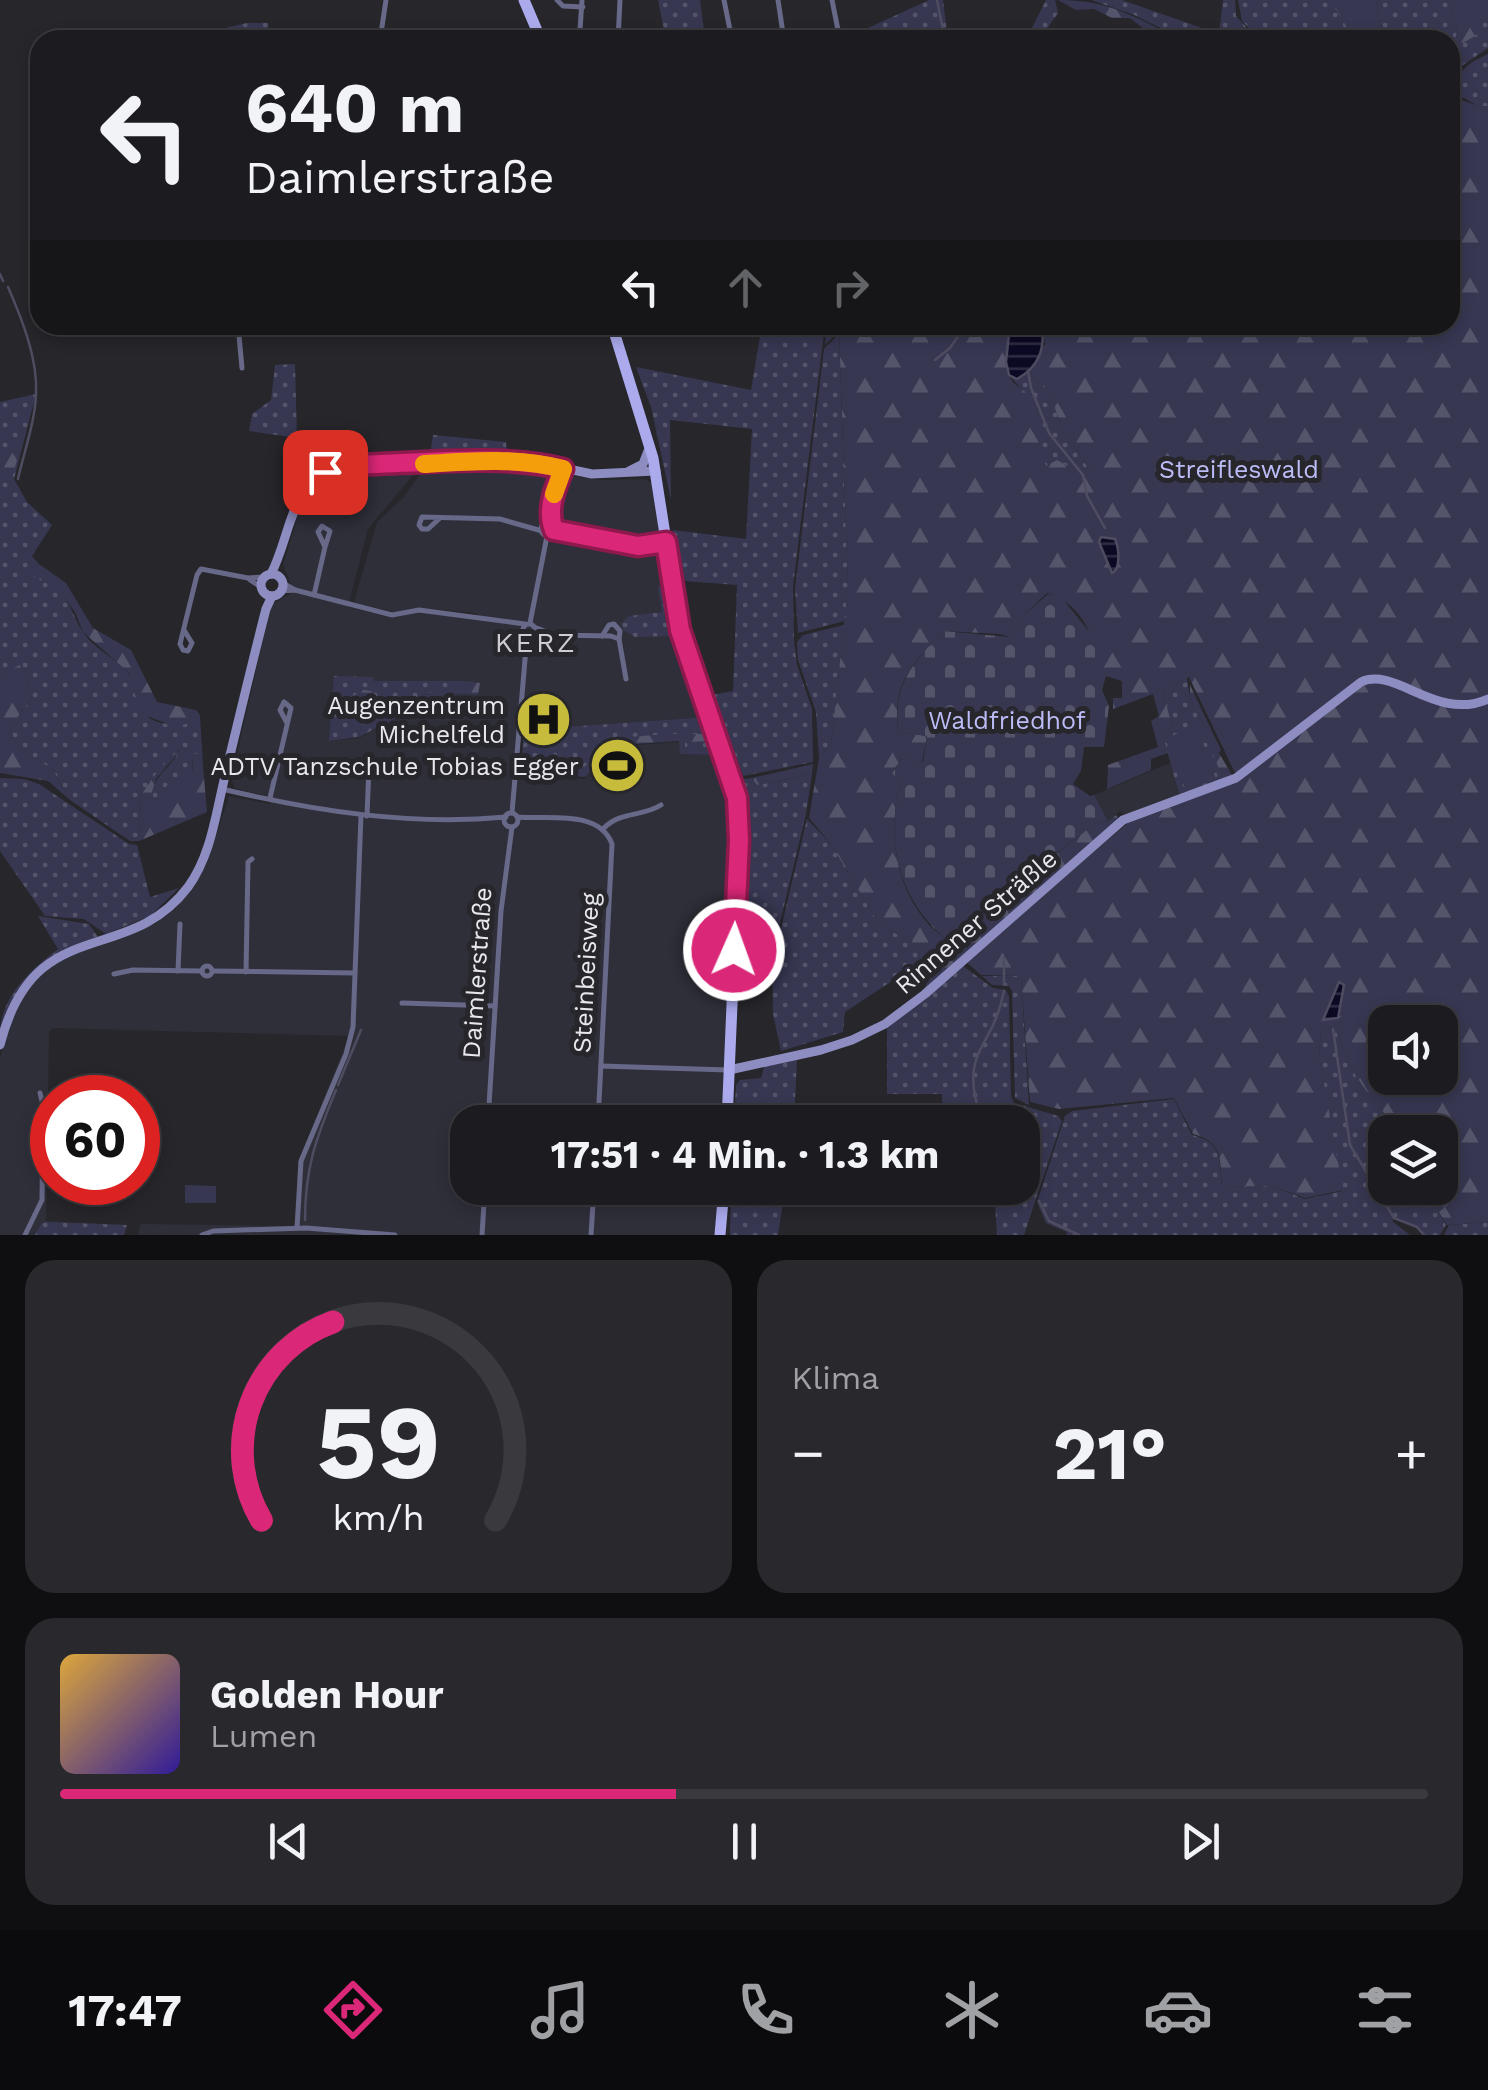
<!DOCTYPE html>
<html lang="de">
<meta charset="utf-8">
<style>
body{margin:0;font-family:"Work Sans",sans-serif;background:#29292d;color:#f1f3f6;height:100vh;display:flex;flex-direction:column;font-size:38px;white-space:nowrap}
*{box-sizing:border-box;margin:0}
p{font-size:32px;color:#a0a1a5}
.icon{flex:none;width:55px;height:55px;fill:none;stroke:currentColor;stroke-width:2;stroke-linecap:round;stroke-linejoin:round}
.map{position:relative;height:1235px;overflow:hidden}
.details{display:flex;flex-direction:column;gap:25px;padding:25px;background:#0f0f12;flex:1}
.details>*{flex:none}
.guide{position:absolute;left:30px;top:30px;width:1430px;height:305px;border-radius:30px;box-shadow:0 5px 15px #0003,0 0 0 2px #3a3a3e;background:#1c1c20;color:#f1f3f6;overflow:hidden}
.fabs{position:absolute;left:1368px;top:1005px;display:grid;gap:20px}
.fabs a{display:grid;place-items:center;width:90px;height:90px;border-radius:20px;background:#1c1c20;box-shadow:0 5px 15px #0003,0 0 0 2px #3a3a3e;font-size:50px}
.speed{position:absolute;left:30px;top:1075px;display:flex;gap:20px;font-size:50px;font-weight:700;text-align:center}
.speed>*{display:grid;place-content:center;width:130px;height:130px;border-radius:50%;background:#1c1c20;box-shadow:0 5px 15px #0003,0 0 0 2px #3a3a3e;line-height:1}
.speed .limit{border:15px solid #d22;background:#fff;color:#111}
.pin{position:absolute;display:grid;place-items:center;width:85px;height:85px;color:#fff;margin:-42px;border-radius:20px;box-shadow:0 5px 15px #0006}
.me{position:absolute;width:110px;margin:-55px;rotate:2deg;stroke-linejoin:round;filter:drop-shadow(0 0 8px #0008)}
.turn{display:flex;align-items:center;gap:35px;height:210px;padding:0 50px;font-size:45px}
.turn .icon{width:130px;height:130px;stroke-width:2.5}
.turn b{display:block;font-size:70px;line-height:85px}
.lanes{display:flex;align-items:center;height:95px;padding:0 50px;background:#0003;justify-content:center;gap:50px;direction:ltr}
.lanes .off{opacity:.35}
.big{font-size:75px;font-weight:700;line-height:1.1}
.details .widget{flex:1;display:flex;flex-direction:column;justify-content:center;gap:15px;min-width:0;padding:0 35px;border-radius:30px;background:#29292d}
.details .dial{align-items:center;gap:0}
.dial svg{height:260px;overflow:visible;fill:none;stroke:#3a3a3e;stroke-width:7;stroke-linecap:round;text-anchor:middle}
.dial text{fill:#f1f3f6;stroke:none}
.song{display:flex;align-items:center;gap:30px}
.cover{width:120px;height:120px;border-radius:15px;background:linear-gradient(135deg,hsl(40 70% 55%),hsl(250 70% 35%))}
.played{height:10px;border-radius:5px;background:linear-gradient(90deg,#db2777 45%,#3a3a3e 45%)}
.keys{display:flex;justify-content:space-around;direction:ltr}
.heat{display:flex;justify-content:space-between;align-items:center;font-size:55px;direction:ltr}
.details .tiles{flex:1;display:grid;gap:25px;grid-template-columns:1fr 1fr}
.widget:last-child{grid-column:span 2}
.trip{position:absolute;left:450px;top:1105px;width:590px;height:100px;border-radius:30px;background:#1c1c20;box-shadow:0 5px 15px #0003,0 0 0 2px #3a3a3e;font-weight:700;line-height:100px;text-align:center}
.tabs{display:flex;height:160px;justify-content:space-around;align-items:center;background:#0b0b0d;color:#a0a1a5}
.tabs .icon{width:70px;height:70px}
.tabs .on{color:#db2777}
.tabs b{font-size:45px;color:#f1f3f6}
.map>svg:first-child{display:block}
</style>
<div class="map">
<svg width="1488" height="1235" viewBox="0 0 1488 1235">
<defs>
<pattern id="grass-dots" width="8" height="8" patternUnits="userSpaceOnUse" patternTransform="scale(2.5)"><rect width="8" height="8" fill="#373752"/><path d="M2 2h.1M6 6h.1" fill="none" stroke="#54546b" stroke-width="1.8" stroke-linecap="round"/></pattern>
<pattern id="forest-firs" width="22" height="20" patternUnits="userSpaceOnUse" patternTransform="scale(2.5)"><rect width="22" height="20" fill="#373752"/><path d="M5 1l3.5 6h-7zM16 11l3.5 6h-7z" fill="#54546b"/></pattern>
<pattern id="cemetery-stones" width="16" height="16" patternUnits="userSpaceOnUse" patternTransform="scale(2.5)"><rect width="16" height="16" fill="#373752"/><path d="M2 7V4a2 2 0 0 1 4 0v3zM10 15v-3a2 2 0 0 1 4 0v3z" fill="#54546b"/></pattern>
<pattern id="water-rules" width="6" height="5" patternUnits="userSpaceOnUse" patternTransform="scale(2.5)"><rect width="6" height="5" fill="#0c0924"/><path d="M0 2.5h6" fill="none" stroke="#2f2d44"/></pattern>
</defs>
<rect width="100%" height="100%" fill="#26262b"/>
<g fill="#2f2f3a" fill-rule="evenodd">
<path d="M514 466 599 480 645 479 652 483 706 717 518 731 515 773 584 779 621 746 680 742V754L713 755 722 777H729L737 833 722 1122H468V1188H718L715 1235H138L140 1224 293 1226 296 1220 298 1162 349 1036 53 1028 49 1032 46 1221 127 1225 124 1235H0V1059L11 1018 30 985 62 957 154 924 176 908 206 866 229 796 270 804 271 797 235 788 231 779 270 610 274 603 290 594 292 586 283 565 304 497 321 479 334 472 419 468 368 529 348 607 391 618 420 612 477 619V614L469 612 416 608 393 612 354 602 377 522 403 498 424 468ZM374 681 478 695 459 694 427 709 417 708 359 738 330 741 332 716Z"/>
<polygon points="1170,763 1180,799 1127,817 1120,811 1108,821 1094,795"/>
</g>
<g fill="url(#grass-dots)">
<polygon points="658,0 700,0 705,40 666,40"/>
<polygon points="929,0 943,0 948,40 869,40 868,28"/>
<polygon points="1046,0 1055,0 1058,13 1039,40 1026,40"/>
<polygon points="1091,0 1122,0 1219,34 1223,0 1235,0 1236,16 1258,40 1185,40 1132,14"/>
<polygon points="1238,0 1345,0 1336,9 1347,27 1344,40 1261,40 1242,21"/>
<polygon points="1376,0 1449,0 1457,31 1456,43 1484,13 1488,13 1488,48 1450,74 1450,40 1416,40 1417,35 1410,40 1388,40 1382,34"/>
<polygon points="247,23 268,23 270,40 190,40 195,35"/>
<polygon points="383,28 503,40 382,40"/>
<polygon points="1488,54 1488,106 1480,107 1464,98 1450,96 1450,81 1472,62"/>
<polygon points="762,325 825,325 793,586 794,641 797,665 812,709 813,762 743,776 712,695 733,691 737,585 684,581 673,530 746,539 752,429 670,420 671,500 651,407 636,367 751,390"/>
<polygon points="839,334 848,587 845,621 798,633 795,589 824,349"/>
<polygon points="295,364 297,438 249,431 252,414 271,400 275,365"/>
<polygon points="1028,373 1047,388 1062,427 1090,471 1079,488 1046,467 1039,447 1038,408 1009,375 1017,379"/>
<path d="M36 394 14 479 27 502 52 525 32 556 39 564 28 569C36 580 50 581 60 591 71 604 74 619 83 632 94 649 117 659 129 674 140 687 135 705 148 717 162 728 188 725 200 715L203 766 197 755 192 760 193 776 158 800 150 798C152 777 172 767 181 748L161 768 141 795 139 841H130L70 800 53 770 23 750 9 735 14 722 32 698 22 665 0 674V402Z"/>
<polygon points="433,435 506,442 507,455 430,455"/>
<polygon points="663,585 673,636 635,637 623,630 621,624 629,616 662,612 658,586"/>
<polygon points="844,625 831,744 819,758 816,712 798,660 797,642 803,635"/>
<polygon points="334,676 373,677 374,681 467,681 438,693 429,692 407,706 361,726 359,737 329,741"/>
<polygon points="1187,678 1190,697 1222,771 1223,779 1179,794 1162,733 1172,727 1163,690"/>
<polygon points="707,717 729,776 722,778 714,754 685,752 685,742 712,740 709,734 618,738 581,770 525,763 524,773 521,772 524,730"/>
<polygon points="812,774 806,814 775,944 767,951 743,949 749,805 743,779 752,778 757,785"/>
<polygon points="0,778 24,779 39,784 129,844 137,845 150,897 179,888 150,916 106,934 84,919 45,916 0,851"/>
<polygon points="807,819 831,844 879,924 933,954 845,1012 843,1032 781,1051 773,1014 772,951 777,945"/>
<path d="M38 916 89 924 98 937C49 950 12 986 0 1035 0 997 30 970 58 949Z"/>
<polygon points="963,966 993,988 1006,990 1009,996 1011,1096 1014,1103 1058,1116 1062,1121 1024,1235 997,1235 994,1188 1022,1188 1022,1122 943,1122 942,1094 887,1094 887,1027"/>
<polygon points="982,976 1021,976 1029,1105 1015,1098 1012,991 1009,986 992,985"/>
<path d="M1338 1028C1344 1071 1374 1100 1400 1132H1385V1188H1440V1171L1461 1190 1451 1210 1446 1206 1439 1212 1446 1225 1440 1235H1425L1417 1227 1395 1217 1392 1221 1410 1235H1066L1067 1232 1046 1223 1037 1202 1065 1116 1072 1111 1174 1099 1192 1135C1223 1142 1219 1160 1222 1187L1272 1186 1305 1199 1342 1191 1319 1056 1321 1029Z"/>
<polygon points="797,1059 794,1122 734,1122 736,1085 740,1080 761,1078 765,1064"/>
<polygon points="731,1188 785,1188 778,1235 730,1235"/>
<polygon points="46,1222 127,1225 124,1235 35,1235 42,1223"/>
<polygon points="1488,1222 1488,1235 1444,1235 1449,1225"/>
</g>
<g fill="url(#forest-firs)" fill-rule="evenodd">
<path d="M1058 0C1116 0 1135 20 1185 40H1158L1130 18H1112L1094 9 1076 10Z"/>
<polygon points="1345,0 1376,0 1382,34 1388,40 1344,40 1347,27 1335,8"/>
<polygon points="1449,0 1488,0 1488,13 1484,14 1481,32 1460,45 1455,40 1457,31"/>
<path d="M1450 98C1465 99 1477 108 1488 106V1222L1447 1225 1439 1212 1446 1206 1451 1209 1461 1190 1440 1170V1132H1400C1374 1100 1344 1071 1338 1028L1321 1029 1319 1056 1343 1190 1305 1198 1272 1186 1222 1187C1220 1159 1223 1142 1193 1134L1174 1098 1059 1109 1030 1102 1021 976 981 975 964 960 1128 823 1238 779 1189 677 1163 690 1172 727 1162 733 1168 753 1151 759V770L1107 789 1108 765 1158 747 1151 721 1159 716 1153 694 1113 709V698H1122V681L1106 676 1102 690C1100 653 1089 605 1047 593L1023 616 1010 637 1000 634 943 631C912 664 892 683 898 732L927 736 922 762 902 759 892 772 900 782C888 832 894 885 929 925 935 931 942 935 947 941L1094 824 1108 821 1116 815 1120 821 925 990 933 954 879 924 831 844 809 818 819 758 831 744 848 587 839 331 825 345 827 325H961L964 328 968 325H1022L1009 334C1009 347 1004 372 1013 382 1022 392 1034 393 1038 411 1042 430 1039 447 1046 466L1057 460 1078 472 1080 486 1090 471 1062 427 1047 388 1028 373 1045 344 1042 325H1450V118L1460 105 1450 104ZM1385 1022H1440V1078H1385Z"/>
<polygon points="20,449 12,478 0,475 0,452"/>
<polygon points="39,564 66,583 93,628 131,650 157,702 196,710 200,715 187,724 174,726 146,716 137,702 129,673 83,632 75,612 60,591 28,573 27,569"/>
<polygon points="22,664 32,698 14,722 9,735 23,750 53,770 70,800 48,781 0,773 0,674"/>
<polygon points="467,681 480,683 478,695 459,694 427,709 417,708 359,737 361,726 407,706 429,692 438,693"/>
<polygon points="1190,685 1221,750 1219,753 1232,775 1181,799 1179,794 1223,779 1190,697"/>
<polygon points="363,690 371,691 376,696 376,709 350,716 351,697"/>
<polygon points="667,734 709,734 713,741 685,742 685,751 714,751 714,755 680,754 679,741 621,745 585,777 524,773 525,762 581,770 617,738"/>
<polygon points="184,746 156,779 150,798 158,800 161,791 178,776 193,776 192,753 197,754 203,766 207,812 139,841 141,795 160,768"/>
<polygon points="813,764 812,774 757,785 752,778"/>
</g>
<path fill="url(#cemetery-stones)" d="M1048 594 1061 597 1092 635 1103 672 1102 690 1109 706 1104 747H1084L1081 771 1073 784 1090 796 1094 795 1108 821 1094 824 946 940C941 934 935 930 930 924 894 883 888 833 900 782L892 773 902 759 923 762 927 736 898 732C893 684 912 664 943 631L1010 637 1023 616Z"/>
<g fill="#373752">
<polygon points="1197,726 1216,779 1186,791 1166,738"/>
<polygon points="185,1185 216,1186 216,1203 185,1203"/>
</g>
<g fill="url(#water-rules)" stroke="#4e4c60" stroke-width="2.5">
<path d="M1022 325H1042C1045 349 1039 367 1017 379L1009 375 1006 362 1009 334Z"/>
<path d="M1101 537 1115 539C1119 548 1121 569 1112 573L1099 542Z"/>
<polygon points="1339,982 1344,985 1338,1018 1323,1020"/>
</g>
<g fill="none" stroke-linecap="round" stroke-linejoin="round">
<g stroke="#4e4c60" stroke-width="2.5">
<polyline points="937,0 945,40"/>
<polyline points="0,274 3,281"/>
<path d="M8 287C22 319 38 359 36 394 35 422 24 452 18 479"/>
<polyline points="935,360 950,348 966,325"/>
<polyline points="1028,371 1031,388 1049,433 1083,475 1087,496 1105,528"/>
<polyline points="1004,984 1004,957"/>
<polyline points="1333,1029 1350,1145 1394,1218 1417,1227 1424,1235"/>
<polyline points="338,1085 361,1030"/>
<path d="M982 1122C957 1048 992 1053 1004 991"/>
<polyline points="1022,1169 1031,1179 1036,1194"/>
<polyline points="1039,1201 1049,1221 1079,1235"/>
<path d="M305 1220C305 1168 316 1138 336 1090"/>
</g>
<g stroke="#686889" stroke-width="5">
<polyline points="557,0 563,6 583,7"/>
<polyline points="582,0 580,30 585,40"/>
<polyline points="724,0 732,40"/>
<polyline points="778,0 784,40"/>
<polyline points="832,0 840,40"/>
<polyline points="380,40 386,0"/>
<polyline points="618,40 620,0"/>
<polyline points="238,325 242,368"/>
<polyline points="440,518 428,529 422,529 419,525 422,517 500,519 542,531"/>
<circle cx="548" cy="529" r="7"/>
<polyline points="546,523 556,483 556,468"/>
<polyline points="555,530 666,555"/>
<polyline points="641,546 665,542"/>
<polyline points="250,580 261,587"/>
<polyline points="283,583 295,590"/>
<polyline points="281,591 295,590 392,615 419,610 525,624"/>
<polyline points="314,595 325,547 318,532 322,526 330,531 325,547"/>
<polyline points="530,623 547,536"/>
<circle cx="529" cy="630" r="6"/>
<polyline points="534,627 555,635 611,636 619,639 626,679"/>
<polyline points="184,630 192,643 188,651 183,650 180,644 197,575 201,569 248,578 264,577"/>
<polyline points="602,636 609,625 614,624 620,631 619,639"/>
<path d="M222 789C315 811 410 826 506 817"/>
<polyline points="270,798 291,708 284,702 280,710 287,723"/>
<polyline points="512,813 527,636"/>
<circle cx="511" cy="820" r="7"/>
<polyline points="367,816 369,766"/>
<path d="M517 817C548 820 599 809 612 844L598 1122"/>
<path d="M604 828C621 811 642 817 661 805"/>
<circle cx="207" cy="971" r="5"/>
<polyline points="178,971 180,924"/>
<polyline points="213,971 355,973"/>
<polyline points="246,972 248,862 252,859"/>
<polyline points="114,974 133,970 202,971"/>
<polyline points="402,1003 495,1006"/>
<polyline points="601,1066 728,1070"/>
<polyline points="488,1122 501,911 512,827"/>
<polyline points="297,1228 301,1161 346,1054 353,1027 361,815"/>
<polyline points="25,1235 42,1200 43,1105 40,1093"/>
<polyline points="202,1235 213,1231 306,1228 395,1235"/>
<polyline points="482,1235 485,1188"/>
<polyline points="591,1235 594,1188"/>
</g>
<g stroke="#8d8dc2" stroke-width="9">
<polyline points="629,471 643,464 650,446"/>
<circle cx="272" cy="585" r="11"/>
<path d="M271 574C292 533 289 482 340 466L512 461 540 463 592 474 656 471"/>
<path d="M0 1045C34 911 127 968 188 887 212 854 216 811 226 772 239 718 252 663 266 609L272 596"/>
<path d="M729 1070 821 1050 852 1040 885 1024 925 994 1123 820 1236 778 1361 682C1396 666 1436 722 1488 699"/>
</g>
<g stroke="#aaaaed" stroke-width="11">
<polyline points="524,0 541,40"/>
<polyline points="612,325 653,458 680,630 733,781 739,840 727,1122"/>
<polyline points="720,1235 724,1188"/>
</g>
</g>
<g fill="none" stroke-linecap="round" stroke-linejoin="round">
<defs>
<path id="route" d="M325 472 348 465C413 464 501 453 563 469 555 488 546 510 554 530L638 546 666 542 680 630 737 798 739 840 734 950"/>
</defs>
<use href="#route" stroke="#8e194d" stroke-width="25"/>
<use href="#route" stroke="#db2777" stroke-width="18"/>
<path stroke="#f59e0b" stroke-width="18" d="M424 464C469 461 520 457 563 469L554 494"/>
</g>
<defs>
<symbol id="hospital-disc" viewBox="-11 -11 22 22"><circle r="9.5" fill="#c7bb3c" stroke="#26262b"/><path d="M-5-5h3v3.5h4V-5h3V5h-3V1.5h-4V5h-3Z" fill="#111"/></symbol>
<symbol id="stadium-disc" viewBox="-11 -11 22 22"><circle r="9.5" fill="#c7bb3c" stroke="#26262b"/><path d="M0-5a6.5 5 0 1 0 0 10a6.5 5 0 1 0 0-10ZM-3.5-1.8h7v3.6h-7Z" fill="#111"/></symbol>
</defs>
<g fill-rule="evenodd">
<use href="#hospital-disc" x="512" y="688" width="63" height="63"/>
<use href="#stadium-disc" x="586" y="734" width="63" height="63"/>
</g>
<g text-anchor="middle" dominant-baseline="central" stroke-width="10" stroke-linejoin="round" paint-order="stroke">
<g font-size="25" fill="#bcbcf8" stroke="#26262b">
<text x="1239" y="469">Streifleswald</text>
<text x="1007" y="720">Waldfriedhof</text>
</g>
<g font-size="25" fill="#e7e8eb" stroke="#26262b" text-anchor="end">
<text x="505" y="705">Augenzentrum<tspan x="505" dy="29">Michelfeld</tspan></text>
<text x="579" y="766">ADTV Tanzschule Tobias Egger</text>
</g>
<g font-size="25" fill="#e7e8eb" stroke="#26262b">
<text transform="translate(976 922) rotate(-41)">Rinnener Sträßle</text>
<text transform="translate(477 973) rotate(-86)">Daimlerstraße</text>
<text transform="translate(586 973) rotate(-87)">Steinbeisweg</text>
</g>
<g font-size="28" letter-spacing="2.5" fill="#cdcdd3" stroke="#26262b">
<text x="536" y="642">KERZ</text>
</g>
</g>
</svg>
<div class="fabs">
<a><svg class="icon" aria-label="sound" viewBox="0 0 24 24"><path d="M4 9h4l5-4v14l-5-4H4zM17 9q2 3 0 6"/></svg></a>
<a><svg class="icon" aria-label="layers" viewBox="0 0 24 24"><path d="M12 4l9 5-9 5-9-5zM3 14l9 5 9-5"/></svg></a>
</div>
<div class="speed"><div class="limit">60</div></div>
<div class="pin" style="left:325px;top:472px;background:#d93025"><svg class="icon" aria-label="arrive" viewBox="0 0 24 24"><path d="M6 21V4h12l-3 4 3 4H6"/></svg></div>
<svg class="me" style="left:734px;top:950px" viewBox="-20 -20 40 40"><circle r="17" fill="#db2777" stroke="#fff" stroke-width="3"/><path d="M0-11L8 9 0 5-8 9z" fill="#fff"/></svg>
<div class="trip">17:51 · 4 Min. · 1.3 km</div>
<div class="guide">
<div class="turn"><svg class="icon" aria-label="left" viewBox="0 0 24 24"><path d="M17 20v-9H6M10 6l-5 5 5 5"/></svg><div><b>640 m</b>Daimlerstraße</div></div>
<div class="lanes"><svg class="icon" aria-label="left" viewBox="0 0 24 24"><path d="M17 20v-9H6M10 6l-5 5 5 5"/></svg><svg class="icon off" aria-label="ahead" viewBox="0 0 24 24"><path d="M12 20V5M6 11l6-6 6 6"/></svg><svg class="icon off" aria-label="right" viewBox="0 0 24 24"><path d="M7 20v-9h11M14 6l5 5-5 5"/></svg></div>
</div>
</div>
<section class="details">
<div class="tiles">
<div class="widget dial"><svg viewBox="0 0 100 80">
<path d="M14 69A42 42 0 1 1 86 69"/>
<path d="M14 69A42 42 0 0 1 36 8" stroke="#db2777"/>
<text x="50" y="56" font-size="32" font-weight="700">59</text>
<text x="50" y="72" font-size="11">km/h</text>
</svg></div>
<div class="widget"><p>Klima</p>
<div class="heat"><a>−</a><b class="big">21°</b><a>+</a></div>
</div>
<div class="widget">
<div class="song"><i class="cover"></i><div><b>Golden Hour</b><p>Lumen</p></div></div>
<div class="played"></div>
<div class="keys"><svg class="icon" aria-label="previous" viewBox="0 0 24 24"><path d="M18 5L8 12l10 7zM5 5v14"/></svg><svg class="icon" aria-label="pause" viewBox="0 0 24 24"><path d="M8 5v14M16 5v14"/></svg><svg class="icon" aria-label="next" viewBox="0 0 24 24"><path d="M6 5l10 7-10 7zM19 5v14"/></svg></div>
</div>
</div>
</section>
<nav class="tabs">
<b>17:47</b>
<svg class="icon on" aria-label="directions" viewBox="0 0 24 24"><path d="M12 3l9 9-9 9-9-9zM9 14v-3h6M13 9l2 2-2 2"/></svg>
<svg class="icon" aria-label="music" viewBox="0 0 24 24"><path d="M9 18V5l10-2v13"/><circle cx="6" cy="18" r="3"/><circle cx="16" cy="16" r="3"/></svg>
<svg class="icon" aria-label="phone" viewBox="0 0 24 24"><path d="M5 4h4l2 5-3 2q2 4 5 5l2-3 5 2v4C11 20 4 13 5 4z"/></svg>
<svg class="icon" aria-label="climate" viewBox="0 0 24 24"><path d="M12 3v18M4 7l16 10M4 17L20 7"/></svg>
<svg class="icon" aria-label="car" viewBox="0 0 24 24"><path d="M5 17H2v-5l4-1 3-4h7l3 4 3 1v5h-3M9 17h6M6 11h13"/><circle cx="7" cy="17" r="2"/><circle cx="17" cy="17" r="2"/></svg>
<svg class="icon" aria-label="filters" viewBox="0 0 24 24"><path d="M4 7h16M4 17h16"/><circle cx="9" cy="7" r="2"/><circle cx="15" cy="17" r="2"/></svg>
</nav>
